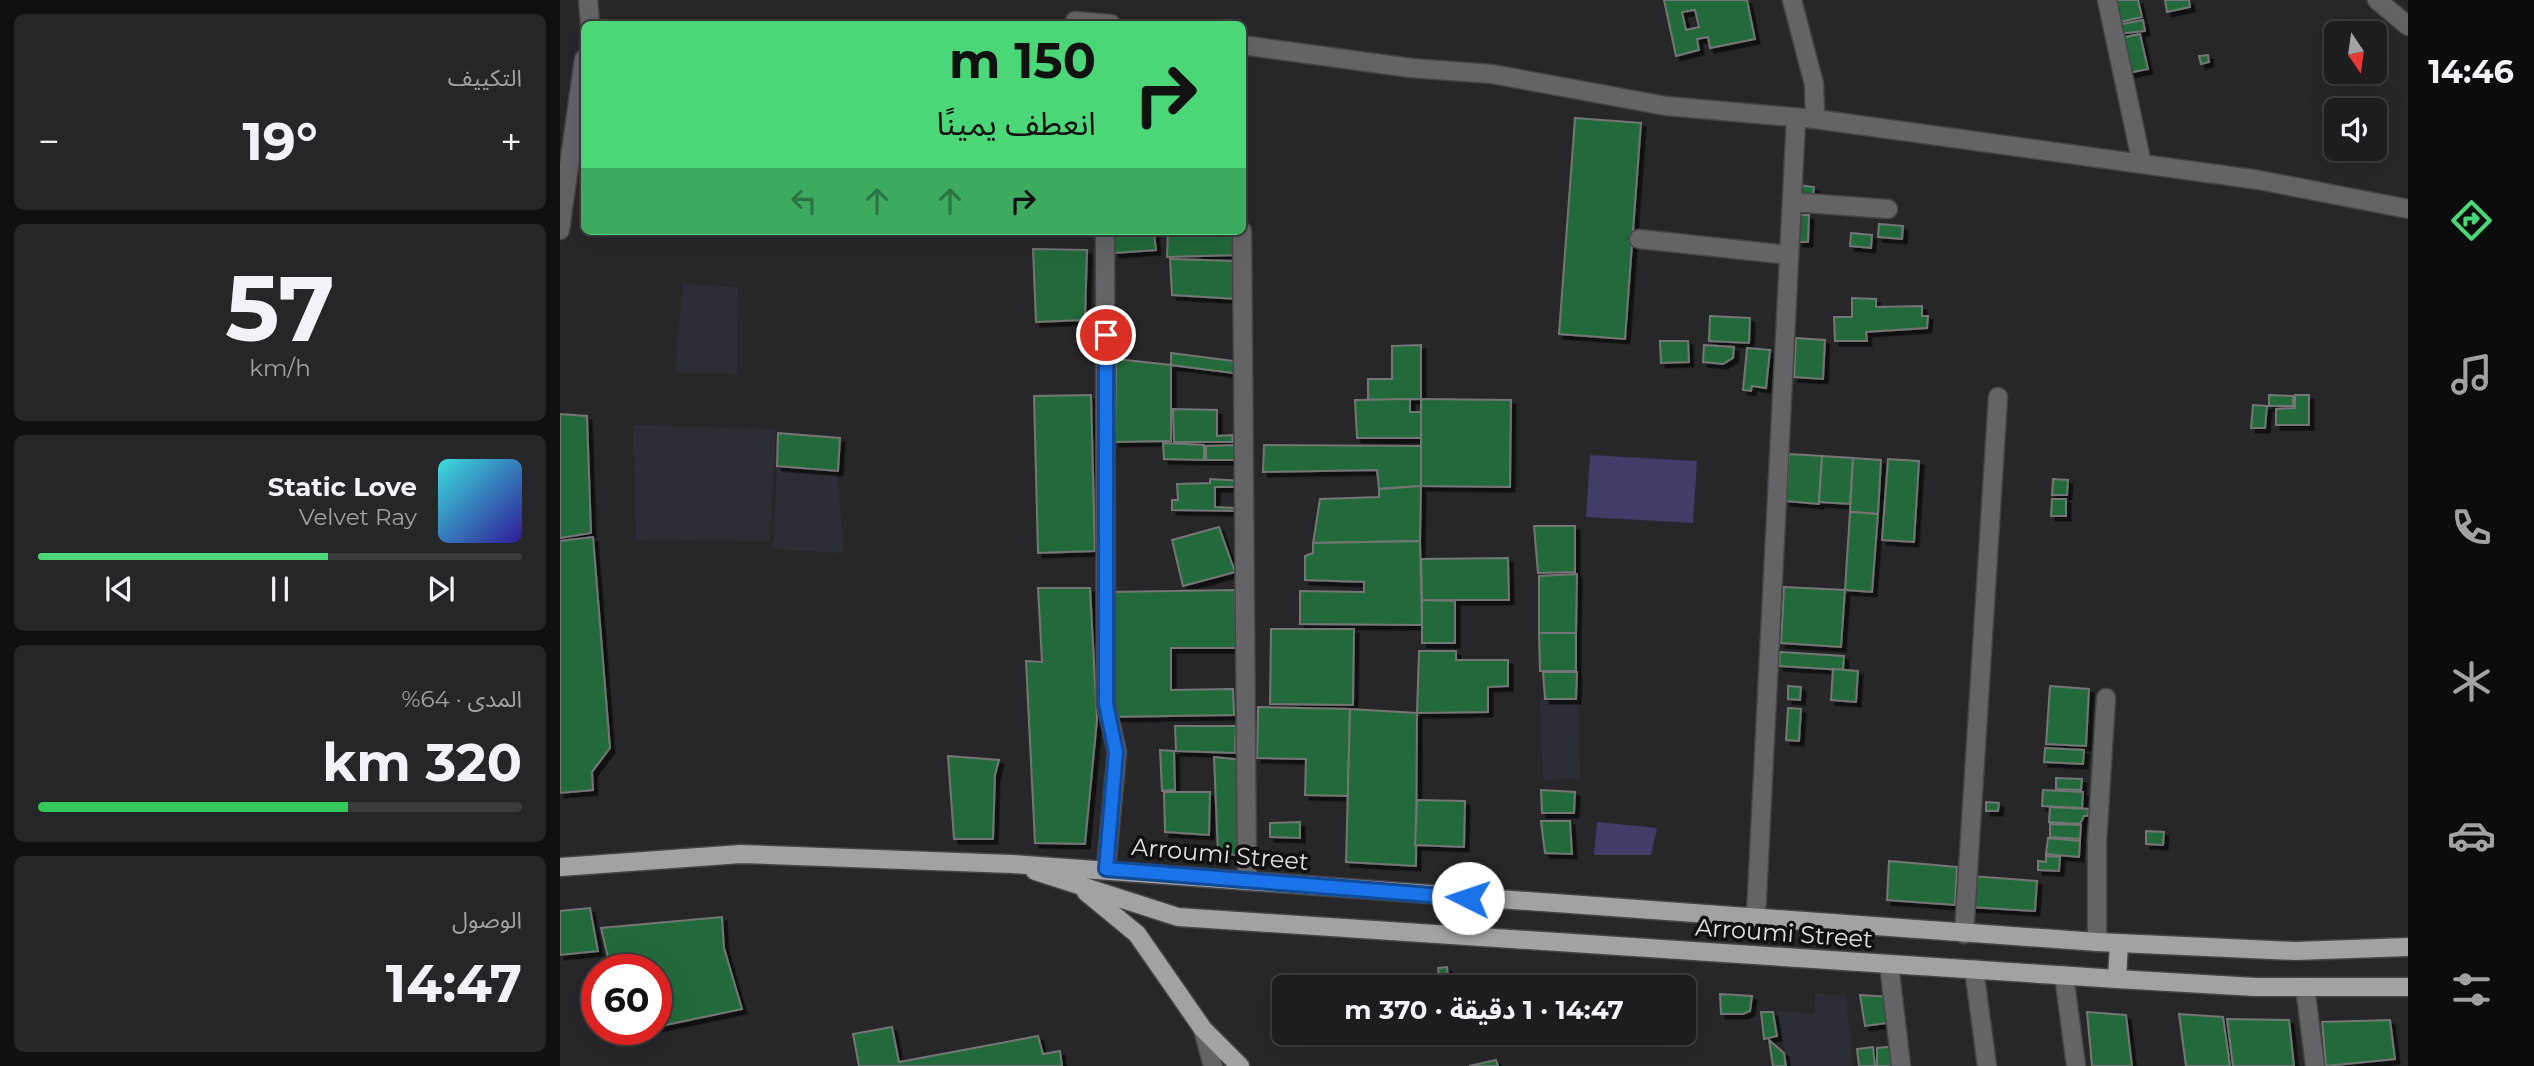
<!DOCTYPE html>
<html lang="ar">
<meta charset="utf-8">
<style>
body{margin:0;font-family:Montserrat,"Noto Sans Arabic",sans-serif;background:#252628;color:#f1f3f6;direction:rtl;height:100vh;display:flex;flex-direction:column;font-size:26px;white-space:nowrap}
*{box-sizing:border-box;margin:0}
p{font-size:23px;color:#a0a2a4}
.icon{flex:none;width:38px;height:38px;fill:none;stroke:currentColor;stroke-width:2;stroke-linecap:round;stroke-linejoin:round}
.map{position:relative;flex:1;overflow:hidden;direction:ltr}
.details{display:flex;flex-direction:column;gap:14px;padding:14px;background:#101011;width:560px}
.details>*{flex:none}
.banner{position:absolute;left:21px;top:21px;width:665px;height:214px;border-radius:10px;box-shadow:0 7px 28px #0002,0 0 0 2px #3b3b3d;direction:rtl;background:#4bd677;color:#111;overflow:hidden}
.needle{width:46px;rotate:167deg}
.tools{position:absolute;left:1764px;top:21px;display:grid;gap:14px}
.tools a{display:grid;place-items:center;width:63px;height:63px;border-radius:10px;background:#1d1d1f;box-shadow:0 7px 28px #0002,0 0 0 2px #3b3b3d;font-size:35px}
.speed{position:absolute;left:21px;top:954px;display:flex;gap:14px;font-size:35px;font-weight:700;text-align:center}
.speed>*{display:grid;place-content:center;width:91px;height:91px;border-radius:50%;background:#1d1d1f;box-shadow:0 7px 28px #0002,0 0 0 2px #3b3b3d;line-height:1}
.speed .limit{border:10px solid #d22;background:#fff;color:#111}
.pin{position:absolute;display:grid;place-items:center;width:60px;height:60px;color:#fff;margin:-30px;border:4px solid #fff;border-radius:50%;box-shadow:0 2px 7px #0007}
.me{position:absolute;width:77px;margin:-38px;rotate:274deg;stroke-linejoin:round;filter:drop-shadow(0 0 5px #0008)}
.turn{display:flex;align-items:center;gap:24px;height:147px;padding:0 35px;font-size:32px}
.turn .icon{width:91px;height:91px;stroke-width:2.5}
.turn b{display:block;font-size:49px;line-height:60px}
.lanes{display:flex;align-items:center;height:66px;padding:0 35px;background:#0003;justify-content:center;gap:35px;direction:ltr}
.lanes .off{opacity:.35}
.big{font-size:52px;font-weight:700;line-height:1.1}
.details .tile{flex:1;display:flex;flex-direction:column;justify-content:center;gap:10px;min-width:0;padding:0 24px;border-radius:10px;background:#252628}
.details .dial{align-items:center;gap:0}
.dial b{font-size:91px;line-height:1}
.song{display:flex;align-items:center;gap:21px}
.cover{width:84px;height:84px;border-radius:10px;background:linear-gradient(135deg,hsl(180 70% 55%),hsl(250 70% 35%))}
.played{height:7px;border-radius:4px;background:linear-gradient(90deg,#4bd677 60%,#3b3b3d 60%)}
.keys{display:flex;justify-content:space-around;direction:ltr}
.heat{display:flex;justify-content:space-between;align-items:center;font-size:38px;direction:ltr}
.charge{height:10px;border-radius:5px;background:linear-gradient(90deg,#34c759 64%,#3b3b3d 0)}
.trip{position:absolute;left:712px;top:975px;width:424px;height:70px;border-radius:10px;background:#1d1d1f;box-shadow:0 7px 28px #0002,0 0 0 2px #3b3b3d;font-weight:700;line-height:70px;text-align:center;direction:rtl}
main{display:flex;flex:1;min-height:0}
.tabs{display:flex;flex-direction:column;width:126px;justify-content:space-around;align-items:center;background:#0c0c0c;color:#a0a2a4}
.tabs .icon{width:49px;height:49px}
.tabs .selected{color:#4bd677}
.tabs b{font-size:32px;color:#f1f3f6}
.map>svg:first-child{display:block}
</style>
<main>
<nav class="tabs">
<b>14:46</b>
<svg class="icon selected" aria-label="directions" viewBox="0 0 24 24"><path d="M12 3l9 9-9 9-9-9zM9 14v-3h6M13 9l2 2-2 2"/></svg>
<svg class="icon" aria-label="music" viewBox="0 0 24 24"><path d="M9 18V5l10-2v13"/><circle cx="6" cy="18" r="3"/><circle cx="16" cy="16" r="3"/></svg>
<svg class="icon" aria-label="phone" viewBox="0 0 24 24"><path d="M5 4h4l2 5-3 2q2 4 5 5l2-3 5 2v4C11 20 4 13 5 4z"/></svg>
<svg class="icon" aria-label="climate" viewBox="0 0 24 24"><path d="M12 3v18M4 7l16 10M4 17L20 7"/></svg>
<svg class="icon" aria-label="car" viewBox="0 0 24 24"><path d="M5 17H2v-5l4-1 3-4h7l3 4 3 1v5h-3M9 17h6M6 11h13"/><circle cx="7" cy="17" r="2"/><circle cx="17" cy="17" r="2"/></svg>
<svg class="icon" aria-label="filters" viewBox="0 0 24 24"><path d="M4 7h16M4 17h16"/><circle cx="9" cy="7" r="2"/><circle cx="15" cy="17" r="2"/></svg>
</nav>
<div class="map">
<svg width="1848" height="1066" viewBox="0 0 1848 1066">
<defs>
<filter id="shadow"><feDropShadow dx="4.5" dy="4.5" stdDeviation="0" flood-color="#0009"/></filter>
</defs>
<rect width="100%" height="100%" fill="#272729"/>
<g fill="#2d2d35">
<polygon points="123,284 178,287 177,374 115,373"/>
<polygon points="73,425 216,429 210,541 76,540"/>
<polygon points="217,469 277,473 284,553 212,549"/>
<polygon points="980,700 1018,700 1020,779 983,780"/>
<polygon points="1255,993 1286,996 1293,1066 1227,1066 1217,1011 1255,1014"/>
</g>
<g fill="#413c68">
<polygon points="1030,455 1137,461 1133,523 1026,517"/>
<polygon points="1037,822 1097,828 1091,855 1034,855"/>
</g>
<g fill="#246b3a" stroke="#737674" stroke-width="2" fill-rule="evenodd" filter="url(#shadow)">
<path d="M1104 0H1187L1195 39 1150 48 1148 37 1137 39 1139 50 1116 56ZM1135 10 1139 27 1126 30 1122 12Z"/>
<polygon points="1551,0 1578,0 1582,17 1556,23"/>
<polygon points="1605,0 1629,0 1630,7 1607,12"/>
<polygon points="1583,20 1585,31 1559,34 1557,25"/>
<polygon points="1580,34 1588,69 1568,73 1560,38"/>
<polygon points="1648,55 1649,62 1641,64 1639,56"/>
<polygon points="1015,118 1081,123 1065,339 999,334"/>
<polygon points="1239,185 1254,187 1253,196 1238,194"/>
<polygon points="1239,215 1249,215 1248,242 1238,242"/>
<polygon points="1319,224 1343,226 1342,239 1318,237"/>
<polygon points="555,231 607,231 555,234"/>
<polygon points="608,231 679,231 679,255 607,257"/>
<polygon points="594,232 596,250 555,253 547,236"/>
<polygon points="1291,233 1312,235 1311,248 1290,246"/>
<polygon points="473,249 527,250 525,320 476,322"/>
<polygon points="610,259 675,261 677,299 612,295"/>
<polygon points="1292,298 1316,299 1316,307 1362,306 1362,316 1368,316 1367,328 1306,332 1307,341 1275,341 1274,317 1292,317"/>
<polygon points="1150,316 1190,318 1189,343 1149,341"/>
<polygon points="1236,338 1265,340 1263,379 1234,377"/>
<polygon points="1100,341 1128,341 1129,362 1101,363"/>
<polygon points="861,345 861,399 808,400 808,379 832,379 832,346"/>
<polygon points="1144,345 1174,347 1173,358 1163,364 1143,362"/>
<polygon points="1187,348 1210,350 1206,388 1192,386 1191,391 1183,390"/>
<polygon points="611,353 682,362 680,374 611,365"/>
<polygon points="556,359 611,365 611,441 555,442"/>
<polygon points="531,395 535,551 478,553 474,396"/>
<polygon points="1709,395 1733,396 1733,406 1709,406"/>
<polygon points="1735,395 1749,395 1749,425 1716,425 1716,409 1735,408"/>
<polygon points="850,399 850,412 861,412 861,438 797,438 795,400"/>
<polygon points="861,399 951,400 950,487 861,486"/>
<polygon points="1693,405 1707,406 1705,428 1691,428"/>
<polygon points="613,409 657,410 657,436 672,435 673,442 614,442"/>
<polygon points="0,414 27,416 31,533 0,538"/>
<polygon points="218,433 280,438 278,471 217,466"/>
<polygon points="603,443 644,445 644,460 604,459"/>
<polygon points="677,445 677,460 646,460 646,446"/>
<polygon points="704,445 861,446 861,486 819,489 817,470 703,472"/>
<polygon points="1229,454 1262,456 1259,504 1226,501"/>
<polygon points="1262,456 1293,458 1290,504 1259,502"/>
<polygon points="1293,458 1321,460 1318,514 1290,512"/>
<polygon points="1328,459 1359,461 1354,542 1322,540"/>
<polygon points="650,479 683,481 683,487 655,487 655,507 676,508 676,511 612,510 612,500 618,500 617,484 650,483"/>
<polygon points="1493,479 1508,480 1507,495 1492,495"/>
<polygon points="861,486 860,541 753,543 760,499 819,497 819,489"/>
<polygon points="1492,499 1506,499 1506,516 1491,516"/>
<polygon points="1290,512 1318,514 1312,592 1285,590"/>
<polygon points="974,526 1015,526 1015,572 978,573"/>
<polygon points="659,527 675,572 623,586 612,540"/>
<polygon points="33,537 50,748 32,772 33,790 0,793 0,541"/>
<polygon points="860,541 862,625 740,624 740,591 804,592 804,582 745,580 745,556 753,553 753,543"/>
<polygon points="948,558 949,600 862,600 861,559"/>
<polygon points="1017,574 1016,633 979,633 979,576"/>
<polygon points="1224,587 1285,590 1281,647 1221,643"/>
<polygon points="478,588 530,588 537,720 525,844 475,843 466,661 482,662"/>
<polygon points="675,590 676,648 611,648 611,690 673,689 674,715 549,717 547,592"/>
<polygon points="862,600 895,601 895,643 862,643"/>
<polygon points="711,629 794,629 793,705 710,704"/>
<polygon points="979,633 1016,633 1016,671 980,671"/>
<polygon points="859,651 896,651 896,660 948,660 948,686 928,687 928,712 857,713"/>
<polygon points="1220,652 1284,656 1283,670 1219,666"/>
<polygon points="1273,669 1298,671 1296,702 1271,700"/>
<polygon points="983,672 1017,672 1016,699 985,699"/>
<polygon points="1228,686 1241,687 1240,700 1228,699"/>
<polygon points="1490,686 1529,689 1526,746 1486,744"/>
<polygon points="698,707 790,709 788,796 745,795 746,759 697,758"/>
<polygon points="1228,708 1241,709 1239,741 1226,740"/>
<polygon points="790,709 857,713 856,866 786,862"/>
<polygon points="615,726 676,726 675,753 616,751"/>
<polygon points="1485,748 1524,750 1523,764 1484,762"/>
<polygon points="600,750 614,751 615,790 602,791"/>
<polygon points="388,756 439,760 435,775 433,839 394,839"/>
<polygon points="654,757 683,760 684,855 658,854"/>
<polygon points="1496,778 1522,779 1521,790 1496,789"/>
<polygon points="981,790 1015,792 1014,813 982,813"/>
<polygon points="1483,790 1523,792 1522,808 1482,806"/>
<polygon points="604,792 650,792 649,835 605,832"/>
<polygon points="857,800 905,801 904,847 855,845"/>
<polygon points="1426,802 1439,803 1438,811 1426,811"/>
<polygon points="1490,807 1529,809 1528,816 1524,816 1520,824 1489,822"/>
<polygon points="981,821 1010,821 1012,854 985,853"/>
<polygon points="740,822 740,838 710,837 710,823"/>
<polygon points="1490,824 1521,825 1520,839 1490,837"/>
<polygon points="1586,831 1604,832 1603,845 1586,844"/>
<polygon points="1488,838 1520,841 1519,857 1486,854"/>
<polygon points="1486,856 1500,857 1499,871 1478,870 1478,861 1486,862"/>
<polygon points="1329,861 1397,867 1395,905 1327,900"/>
<polygon points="1411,876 1477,881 1475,911 1409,907"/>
<polygon points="30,908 38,951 0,955 0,911"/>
<polygon points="162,917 164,948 182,1009 96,1027 96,970 51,970 41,928"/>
<polygon points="887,967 889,987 880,987 878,968"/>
<polygon points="1160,994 1192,996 1190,1011 1183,1014 1161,1014"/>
<polygon points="1300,995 1331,997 1335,1022 1305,1026"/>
<polygon points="1201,1012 1213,1012 1217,1036 1204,1039"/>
<polygon points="1527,1012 1566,1015 1572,1066 1532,1066"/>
<polygon points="1619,1014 1663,1017 1670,1066 1626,1066"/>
<polygon points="1667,1019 1729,1020 1734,1066 1673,1066"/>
<polygon points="1830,1020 1835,1059 1766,1066 1762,1022"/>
<polygon points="332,1027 339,1062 478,1036 483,1054 500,1051 502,1066 299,1066 293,1034"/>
<polygon points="1209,1040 1224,1053 1226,1066 1213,1066"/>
<polygon points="1338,1046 1340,1066 1317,1066 1317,1048"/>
<polygon points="1313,1047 1315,1066 1299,1066 1297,1049"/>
<polygon points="936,1060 938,1066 909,1066"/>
</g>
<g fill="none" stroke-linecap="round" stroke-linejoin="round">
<defs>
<g id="minor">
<polyline points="28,0 30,24"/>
<polyline points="1232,0 1254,84 1255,119"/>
<polyline points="1547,0 1582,164"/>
<polyline points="1817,0 1848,26"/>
<polyline points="515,21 551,24"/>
<polyline points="682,45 851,68 932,74 1106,106 1255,119 1699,180 1848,209"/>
<polyline points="1232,202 1328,209"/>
<polyline points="0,230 24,59"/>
<polyline points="545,231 546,704 557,752 546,869"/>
<polyline points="682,231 687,881"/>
<polyline points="1079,239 1229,255"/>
<polyline points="1196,916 1236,119"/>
<polyline points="1404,934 1438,397"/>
<polyline points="1537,942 1537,842 1546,698"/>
<polyline points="1329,964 1341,1066"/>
<polyline points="1414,969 1427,1066"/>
<polyline points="1504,975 1516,1066"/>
<polyline points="1745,987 1755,1066"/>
<polyline points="643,1029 653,1066"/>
</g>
<g id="major">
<polyline points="0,867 181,854 452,864 1537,942 1735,951 1848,947"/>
<polyline points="475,871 618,917 1557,979 1695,987 1848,987"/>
<polyline points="526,892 577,934 643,1029 680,1066"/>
<polyline points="1557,979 1559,943"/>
</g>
</defs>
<use href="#minor" stroke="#454547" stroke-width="21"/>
<use href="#major" stroke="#454547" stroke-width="21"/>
<use href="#minor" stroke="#646466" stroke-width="18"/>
<use href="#major" stroke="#a2a2a5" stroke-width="18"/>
</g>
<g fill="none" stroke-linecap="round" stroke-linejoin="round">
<defs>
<polyline id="route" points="546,335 546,704 556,752 546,869 908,898"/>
</defs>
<use href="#route" stroke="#114b97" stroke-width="18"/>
<use href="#route" stroke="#1a73e8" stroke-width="12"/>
</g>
<g text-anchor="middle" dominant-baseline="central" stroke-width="7" stroke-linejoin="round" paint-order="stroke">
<g font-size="24" fill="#e0e0e2" stroke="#101011">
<text transform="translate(660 854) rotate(5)">Arroumi Street</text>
<text transform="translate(1224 933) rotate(4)">Arroumi Street</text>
</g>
</g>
</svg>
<div class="tools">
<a><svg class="needle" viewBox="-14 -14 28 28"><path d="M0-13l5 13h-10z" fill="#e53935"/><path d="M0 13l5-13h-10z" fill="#a0a2a4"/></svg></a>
<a><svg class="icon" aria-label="sound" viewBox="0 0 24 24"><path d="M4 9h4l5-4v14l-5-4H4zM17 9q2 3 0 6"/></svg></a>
</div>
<div class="speed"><div class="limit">60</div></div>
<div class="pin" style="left:546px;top:335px;background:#d93025"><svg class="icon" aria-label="arrive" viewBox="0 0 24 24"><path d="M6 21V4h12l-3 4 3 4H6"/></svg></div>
<svg class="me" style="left:908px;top:898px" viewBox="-20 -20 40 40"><circle r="19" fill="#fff"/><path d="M0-13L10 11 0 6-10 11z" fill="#1a73e8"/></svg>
<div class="trip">14:47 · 1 دقيقة · 370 m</div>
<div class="banner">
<div class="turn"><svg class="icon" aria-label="right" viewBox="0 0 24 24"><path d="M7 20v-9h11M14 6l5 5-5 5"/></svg><div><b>150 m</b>انعطف يمينًا</div></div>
<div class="lanes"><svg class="icon off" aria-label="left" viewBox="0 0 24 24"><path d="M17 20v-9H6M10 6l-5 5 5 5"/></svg><svg class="icon off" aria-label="ahead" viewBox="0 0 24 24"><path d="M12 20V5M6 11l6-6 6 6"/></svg><svg class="icon off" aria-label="ahead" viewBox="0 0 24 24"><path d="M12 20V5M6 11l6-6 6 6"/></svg><svg class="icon" aria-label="right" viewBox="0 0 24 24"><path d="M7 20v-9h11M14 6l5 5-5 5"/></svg></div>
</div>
</div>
<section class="details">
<div class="tile"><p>التكييف</p>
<div class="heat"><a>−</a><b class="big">19°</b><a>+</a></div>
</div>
<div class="tile dial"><b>57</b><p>km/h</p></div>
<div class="tile">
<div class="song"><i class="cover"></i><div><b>Static Love</b><p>Velvet Ray</p></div></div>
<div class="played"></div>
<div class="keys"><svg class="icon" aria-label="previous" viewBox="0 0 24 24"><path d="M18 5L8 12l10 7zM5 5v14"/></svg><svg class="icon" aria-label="pause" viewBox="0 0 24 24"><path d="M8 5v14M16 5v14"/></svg><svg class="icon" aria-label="next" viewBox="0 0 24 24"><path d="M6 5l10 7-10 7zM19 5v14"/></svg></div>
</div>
<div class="tile"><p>المدى · 64%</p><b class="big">320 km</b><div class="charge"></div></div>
<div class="tile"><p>الوصول</p><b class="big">14:47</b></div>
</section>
</main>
